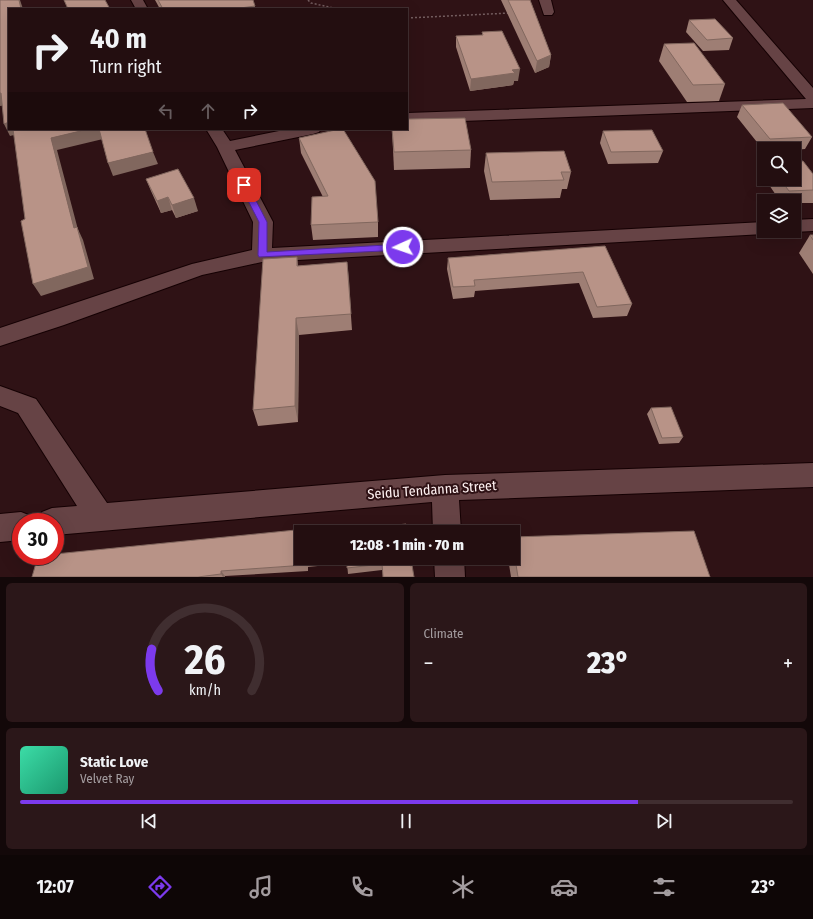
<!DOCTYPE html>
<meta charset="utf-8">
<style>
body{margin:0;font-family:"Fira Sans Condensed",sans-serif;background:#2b1719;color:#f1f3f6;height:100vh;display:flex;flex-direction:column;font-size:15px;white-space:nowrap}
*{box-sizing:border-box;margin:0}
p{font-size:13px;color:#a39c9f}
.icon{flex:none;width:22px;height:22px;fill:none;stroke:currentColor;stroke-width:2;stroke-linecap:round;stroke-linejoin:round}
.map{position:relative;height:577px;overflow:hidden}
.sheet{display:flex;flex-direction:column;gap:6px;padding:6px;background:#130809;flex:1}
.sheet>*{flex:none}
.banner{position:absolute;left:8px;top:8px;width:400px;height:122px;border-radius:0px;box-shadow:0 4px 16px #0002,0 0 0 1px #402e30;background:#230e10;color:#f1f3f6;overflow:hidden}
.buttons{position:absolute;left:757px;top:142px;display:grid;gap:8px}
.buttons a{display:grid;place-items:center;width:44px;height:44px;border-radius:0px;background:#230e10;box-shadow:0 4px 16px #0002,0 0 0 1px #402e30;font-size:20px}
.speed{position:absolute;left:12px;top:513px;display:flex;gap:8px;font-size:20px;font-weight:700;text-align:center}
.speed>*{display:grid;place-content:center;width:52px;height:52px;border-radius:50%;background:#230e10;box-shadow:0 4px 16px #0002,0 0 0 1px #402e30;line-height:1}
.speed .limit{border:6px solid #d22;background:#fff;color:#111}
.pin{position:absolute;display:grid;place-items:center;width:34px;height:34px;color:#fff;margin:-17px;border-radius:8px;box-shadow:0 2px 6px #0006}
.me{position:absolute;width:44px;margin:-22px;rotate:267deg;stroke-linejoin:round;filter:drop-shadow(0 0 3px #0008)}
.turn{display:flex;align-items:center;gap:14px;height:84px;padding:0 16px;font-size:18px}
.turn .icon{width:52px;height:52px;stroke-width:2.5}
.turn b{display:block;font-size:28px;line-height:34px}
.lanes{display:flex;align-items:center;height:38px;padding:0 16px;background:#0003;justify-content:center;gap:20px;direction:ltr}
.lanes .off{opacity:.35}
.big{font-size:30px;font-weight:800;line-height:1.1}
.sheet .tile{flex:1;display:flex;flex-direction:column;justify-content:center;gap:6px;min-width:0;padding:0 14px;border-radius:6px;background:#2b1719}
.sheet .dial{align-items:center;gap:0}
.dial svg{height:104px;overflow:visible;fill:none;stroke:#402e30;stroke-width:7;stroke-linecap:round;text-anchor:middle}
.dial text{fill:#f1f3f6;stroke:none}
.song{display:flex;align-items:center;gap:12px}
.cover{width:48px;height:48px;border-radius:6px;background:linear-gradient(135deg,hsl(160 70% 55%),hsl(160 70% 35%))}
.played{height:4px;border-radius:2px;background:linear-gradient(90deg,#7c3aed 80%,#402e30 80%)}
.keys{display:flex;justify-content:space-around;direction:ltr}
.heat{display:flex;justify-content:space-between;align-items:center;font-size:22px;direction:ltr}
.sheet .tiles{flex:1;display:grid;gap:6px;grid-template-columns:1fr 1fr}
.tile:last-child{grid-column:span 2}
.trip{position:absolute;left:294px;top:525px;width:226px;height:40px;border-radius:0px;background:#230e10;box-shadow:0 4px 16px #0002,0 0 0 1px #402e30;font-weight:800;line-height:40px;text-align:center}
.menu{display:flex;height:64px;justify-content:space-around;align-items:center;background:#0e0606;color:#a39c9f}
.menu .icon{width:28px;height:28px}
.menu .on{color:#7c3aed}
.menu b{font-size:18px;color:#f1f3f6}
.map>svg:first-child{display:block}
</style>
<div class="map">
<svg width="813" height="577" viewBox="0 0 813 577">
<rect width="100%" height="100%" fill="#2f1215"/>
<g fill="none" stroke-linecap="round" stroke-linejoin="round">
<defs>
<g id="minor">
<polygon points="131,0 143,0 148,9 136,9"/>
<polygon points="539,0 551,0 554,12 552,15 544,15"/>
<polygon points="723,0 736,0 813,88 813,108 407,123 407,113 806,99"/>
<polygon points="206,129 222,129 230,141 289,129 321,129 319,132 313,134 235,150 273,222 272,248 764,222 764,231 772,231 764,234 262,262 202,275 64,325 0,346 0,328 192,264 252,250 253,222 217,147"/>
<polygon points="813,219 813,231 794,232 789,231 794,231 794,220"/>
<polygon points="0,386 36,399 107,503 445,475 813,463 813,487 459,500 461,532 433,532 432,502 55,535 55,522 38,522 42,512 52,508 77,506 18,413 0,406"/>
<polygon points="21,512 31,516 33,522 21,522 21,540 0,542 0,514"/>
<polygon points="434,558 464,558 465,577 435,577"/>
</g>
</defs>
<use href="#minor" stroke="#150003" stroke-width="2"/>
<g stroke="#735c5e" stroke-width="1.5" stroke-dasharray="2 2" stroke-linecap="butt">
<polyline points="308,0 311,3 338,9"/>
<polyline points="407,18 510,13"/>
</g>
<use href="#minor" fill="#664345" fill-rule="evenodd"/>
</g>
<g fill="#9e7e74">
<polygon points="155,0 253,0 255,9 160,9"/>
<polygon points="501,0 530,0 551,55 549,67 535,73"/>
<polygon points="689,20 733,38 729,50 703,51 686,32"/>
<polygon points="482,32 518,81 514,81 513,85 470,91 456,47 456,36 482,35"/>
<polygon points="664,44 725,84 719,101 687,102 659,61"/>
<polygon points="742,105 812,137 805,149 794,150 794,149 764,149 764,151 737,117"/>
<polygon points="392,129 407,129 471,150 470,168 394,170"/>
<polygon points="603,131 663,151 658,163 608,164 600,143"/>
<polygon points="299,138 378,222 378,237 313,240 311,225 323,197 301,153"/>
<polygon points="486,153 571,172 567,189 562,189 560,198 490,200 484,171"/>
<polygon points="764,171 764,178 762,175"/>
<polygon points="813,174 813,203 794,203 794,201 780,201 765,179 794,179"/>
<polygon points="146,179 198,211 176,218 172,210 161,213 151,191"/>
<polygon points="810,235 813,235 813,274 799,253"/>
<polygon points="605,246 632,304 627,316 593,318 579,283 475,291 474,297 453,299 447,269 448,258"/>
<polygon points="297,257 298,266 347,262 352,330 299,335 298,422 258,426 253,410"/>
<polygon points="651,408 683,437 679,443 659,444 647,414"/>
<polygon points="306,529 306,532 301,532 301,558 409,558 382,570 348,574 347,563 308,567 308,571 225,576 225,577 32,577"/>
<polygon points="513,537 710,577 511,577 508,558 513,558"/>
</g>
<g fill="#81675e">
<polygon points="17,0 20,0 23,9 21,9"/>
<polygon points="255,6 255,9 233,9"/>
<polygon points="551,55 549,67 535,73 537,61"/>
<polygon points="520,69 518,81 514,81 513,85 470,91 471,79 512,70"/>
<polygon points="0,93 1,93 7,105 0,106"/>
<polygon points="9,122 9,129 16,129 18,134 10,136 4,124"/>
<polygon points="89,129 99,129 103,139 57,150 81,241 74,228 51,138"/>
<polygon points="153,152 158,164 113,176 108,163"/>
<polygon points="168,197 172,210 161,213 157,201"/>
<polygon points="194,198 198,211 176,218 172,205"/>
<polygon points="77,227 83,240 94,279 41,296 33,284"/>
<polygon points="347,262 349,279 352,330 351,314"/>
<polygon points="296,318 299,335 298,422 295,406"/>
<polygon points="221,571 225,576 225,577 223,577 221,574"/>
</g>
<g fill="#b89387" stroke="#81675e">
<polygon points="0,0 19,0 21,9 9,9 9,122 4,124 1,93 0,93"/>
<polygon points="64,0 105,0 110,9 68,9"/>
<polygon points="158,0 253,0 255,6 233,9 163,9"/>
<polygon points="508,0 530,0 551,55 537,61"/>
<polygon points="715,19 733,38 707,40 689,20"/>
<polygon points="502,31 520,69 512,70 515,73 471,79 456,36 483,35 482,32"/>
<polygon points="694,43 725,84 693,85 664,44"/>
<polygon points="783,103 812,137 770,139 742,105"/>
<polygon points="465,118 471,150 394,152 392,129 407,129 407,119"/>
<polygon points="13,129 89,129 51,138 74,228 77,227 88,267 33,284 21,221 25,219"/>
<polygon points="99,129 145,129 153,152 108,163"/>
<polygon points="340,129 343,129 375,181 378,222 311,225 312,197 328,196 299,138"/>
<polygon points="652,130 663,151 611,152 603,131"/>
<polygon points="564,151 571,172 561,172 564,180 492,182 486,153"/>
<polygon points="803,161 813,174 813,190 789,191 780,179 794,179 794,162"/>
<polygon points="178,169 194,198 172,205 168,197 157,201 146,179"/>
<polygon points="810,235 813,235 813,240"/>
<polygon points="605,246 632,304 597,307 583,272 474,280 475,286 453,287 448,258"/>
<polygon points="297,257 297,266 347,262 351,314 296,318 295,406 253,410 263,259"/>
<polygon points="671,407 683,437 662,438 651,408"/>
<polygon points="406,524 407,532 334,532"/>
<polygon points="306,529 306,532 301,532 301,558 342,558 306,562 306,565 221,571 221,574 198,577 32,577 38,556 55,556 55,554"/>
<polygon points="694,531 710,577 518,577 513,546 513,537"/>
<polygon points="347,558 409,558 410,566 412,565 414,577 383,577 382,564 347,568"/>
</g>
<polygon fill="#7c3aed" stroke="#51269a" points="244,182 248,185 267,222 267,252 403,244 408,247 403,250 259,257 258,255 259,222 240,185"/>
<g text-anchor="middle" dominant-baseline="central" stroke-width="4" stroke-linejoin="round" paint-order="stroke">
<g font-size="14" fill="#fef1f1" stroke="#2f1215">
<text transform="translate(432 490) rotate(-4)">Seidu Tendanna Street</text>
</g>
</g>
</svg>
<div class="buttons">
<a><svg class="icon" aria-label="search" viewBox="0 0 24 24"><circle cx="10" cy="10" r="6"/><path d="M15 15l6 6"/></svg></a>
<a><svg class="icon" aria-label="layers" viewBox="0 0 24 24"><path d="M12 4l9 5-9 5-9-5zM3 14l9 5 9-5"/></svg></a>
</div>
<div class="speed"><div class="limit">30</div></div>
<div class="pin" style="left:244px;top:185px;background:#d93025"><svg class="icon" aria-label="arrive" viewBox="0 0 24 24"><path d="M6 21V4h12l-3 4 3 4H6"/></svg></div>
<svg class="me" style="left:403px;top:247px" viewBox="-20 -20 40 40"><circle r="17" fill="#7c3aed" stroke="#fff" stroke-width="3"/><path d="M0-11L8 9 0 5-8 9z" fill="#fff"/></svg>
<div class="trip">12:08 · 1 min · 70 m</div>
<div class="banner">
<div class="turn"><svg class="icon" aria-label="right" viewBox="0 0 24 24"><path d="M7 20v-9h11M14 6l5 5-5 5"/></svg><div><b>40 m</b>Turn right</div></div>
<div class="lanes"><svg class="icon off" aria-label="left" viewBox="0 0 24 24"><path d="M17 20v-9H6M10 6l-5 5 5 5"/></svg><svg class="icon off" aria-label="ahead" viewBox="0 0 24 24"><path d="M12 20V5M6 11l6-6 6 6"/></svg><svg class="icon" aria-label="right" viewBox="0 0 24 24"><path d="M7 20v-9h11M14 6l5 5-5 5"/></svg></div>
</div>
</div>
<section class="sheet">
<div class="tiles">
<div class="tile dial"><svg viewBox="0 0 100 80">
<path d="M14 69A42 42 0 1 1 86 69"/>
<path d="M14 69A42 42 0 0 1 9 37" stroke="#7c3aed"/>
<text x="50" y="56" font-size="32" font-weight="700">26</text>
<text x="50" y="72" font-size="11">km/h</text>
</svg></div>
<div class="tile"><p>Climate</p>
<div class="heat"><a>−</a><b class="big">23°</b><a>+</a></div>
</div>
<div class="tile">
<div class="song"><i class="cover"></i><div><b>Static Love</b><p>Velvet Ray</p></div></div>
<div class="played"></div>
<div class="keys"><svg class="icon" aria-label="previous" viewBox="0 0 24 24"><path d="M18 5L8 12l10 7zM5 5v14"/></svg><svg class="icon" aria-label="pause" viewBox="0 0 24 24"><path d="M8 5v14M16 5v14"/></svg><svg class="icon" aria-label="next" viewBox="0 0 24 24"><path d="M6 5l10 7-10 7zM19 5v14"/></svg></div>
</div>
</div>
</section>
<nav class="menu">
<b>12:07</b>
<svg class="icon on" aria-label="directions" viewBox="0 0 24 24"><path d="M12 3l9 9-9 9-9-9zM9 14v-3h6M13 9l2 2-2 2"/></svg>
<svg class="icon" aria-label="music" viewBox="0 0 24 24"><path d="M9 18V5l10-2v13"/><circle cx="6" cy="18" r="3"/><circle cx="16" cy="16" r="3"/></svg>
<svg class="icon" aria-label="phone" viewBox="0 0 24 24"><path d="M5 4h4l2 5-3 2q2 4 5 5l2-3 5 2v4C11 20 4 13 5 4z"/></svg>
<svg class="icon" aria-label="climate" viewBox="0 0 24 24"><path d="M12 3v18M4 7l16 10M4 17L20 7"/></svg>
<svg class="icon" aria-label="car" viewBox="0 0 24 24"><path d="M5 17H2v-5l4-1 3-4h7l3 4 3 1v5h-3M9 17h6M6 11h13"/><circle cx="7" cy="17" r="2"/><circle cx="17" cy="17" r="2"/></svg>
<svg class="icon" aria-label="filters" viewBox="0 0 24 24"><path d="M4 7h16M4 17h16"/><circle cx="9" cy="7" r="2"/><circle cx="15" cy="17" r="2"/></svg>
<b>23°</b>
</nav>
